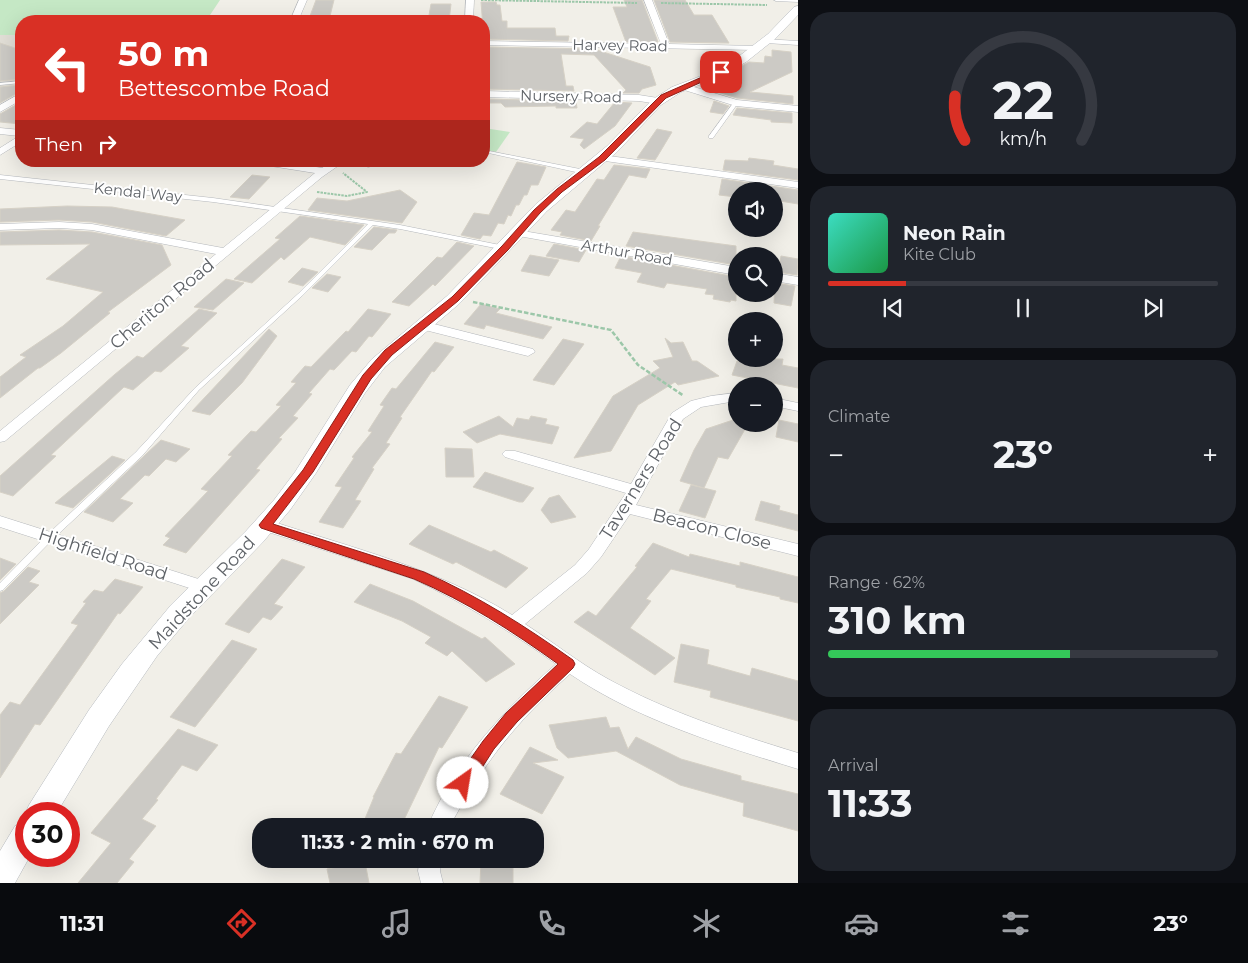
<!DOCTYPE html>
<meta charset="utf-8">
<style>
body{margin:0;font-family:Montserrat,sans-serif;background:#20242c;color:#f1f3f6;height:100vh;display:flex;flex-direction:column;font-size:19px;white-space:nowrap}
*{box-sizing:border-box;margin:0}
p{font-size:16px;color:#9ea1a6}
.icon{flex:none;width:28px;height:28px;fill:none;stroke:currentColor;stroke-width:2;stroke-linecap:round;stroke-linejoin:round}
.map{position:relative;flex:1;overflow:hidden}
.panel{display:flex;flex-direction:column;gap:12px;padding:12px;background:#0d0f14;width:450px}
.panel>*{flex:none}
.hud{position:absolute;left:15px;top:15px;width:475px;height:152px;border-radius:20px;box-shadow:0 5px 20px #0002;background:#d93025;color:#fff;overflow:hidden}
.fabs{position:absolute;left:728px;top:182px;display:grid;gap:10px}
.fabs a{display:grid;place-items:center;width:55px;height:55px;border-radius:50%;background:#171b24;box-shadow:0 5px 20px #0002;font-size:25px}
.speed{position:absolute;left:15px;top:802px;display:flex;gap:10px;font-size:25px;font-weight:700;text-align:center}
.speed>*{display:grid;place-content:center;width:65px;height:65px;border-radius:50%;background:#171b24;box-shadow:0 5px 20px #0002;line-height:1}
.speed .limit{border:8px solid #d22;background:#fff;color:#111}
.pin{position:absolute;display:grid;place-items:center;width:42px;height:42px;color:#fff;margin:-21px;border-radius:10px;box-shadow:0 2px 8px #0006}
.me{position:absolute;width:55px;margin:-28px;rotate:32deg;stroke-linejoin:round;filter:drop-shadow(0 0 4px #0008)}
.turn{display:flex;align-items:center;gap:18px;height:105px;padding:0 20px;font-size:22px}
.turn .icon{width:65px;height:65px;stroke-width:2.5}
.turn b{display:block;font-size:35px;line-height:42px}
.then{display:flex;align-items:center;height:48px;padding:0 20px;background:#0003;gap:10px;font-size:19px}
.big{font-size:38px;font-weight:700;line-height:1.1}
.panel .tile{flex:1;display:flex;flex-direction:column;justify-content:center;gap:8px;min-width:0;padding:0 18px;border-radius:20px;background:#20242c}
.panel .dial{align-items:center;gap:0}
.dial svg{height:130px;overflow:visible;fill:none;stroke:#363941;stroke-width:7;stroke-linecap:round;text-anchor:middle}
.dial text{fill:#f1f3f6;stroke:none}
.song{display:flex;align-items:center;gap:15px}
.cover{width:60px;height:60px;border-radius:8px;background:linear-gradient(135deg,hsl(170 70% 55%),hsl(140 70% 35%))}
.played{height:5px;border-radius:2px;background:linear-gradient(90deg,#d93025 20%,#363941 20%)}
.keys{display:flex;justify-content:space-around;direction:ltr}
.heat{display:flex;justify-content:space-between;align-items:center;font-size:28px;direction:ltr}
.charge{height:8px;border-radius:4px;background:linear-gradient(90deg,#34c759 62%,#363941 0)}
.trip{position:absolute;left:252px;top:818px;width:292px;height:50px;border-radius:20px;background:#171b24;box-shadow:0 5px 20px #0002;font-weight:700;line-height:50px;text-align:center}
.tabs{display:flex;height:80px;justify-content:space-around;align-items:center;background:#090b0e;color:#9ea1a6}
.tabs .icon{width:35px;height:35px}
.tabs .selected{color:#d93025}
.tabs b{font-size:22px;color:#f1f3f6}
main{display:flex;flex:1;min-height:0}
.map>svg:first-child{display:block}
</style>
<main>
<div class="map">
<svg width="798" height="883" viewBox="0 0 798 883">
<rect width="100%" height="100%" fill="#f1efe8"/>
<polygon fill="#e1ded6" points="0,35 21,35 21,90 0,87"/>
<g fill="#c5e8c5">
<polygon points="0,0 220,0 206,21 21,21 21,35 0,35"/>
<polygon points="484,128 510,132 496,152 484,150"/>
</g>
<g fill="#cccac5" stroke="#d6d1c6">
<polygon points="316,0 334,0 330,16 328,16 326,21 311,21 313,16 310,16"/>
<polygon points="624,0 642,0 658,42 626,42 613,7 627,7"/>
<polygon points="654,0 685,0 694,15 712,15 729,43 670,42"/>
<polygon points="481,2 496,2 497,5 500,5 502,21 507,21 507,28 555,28 556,36 569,36 568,41 484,39"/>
<polygon points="431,4 451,4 449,21 428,21"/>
<polygon points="0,43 21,50 21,79 0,81"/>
<polygon points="484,47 594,49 650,67 656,85 642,89 639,93 623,93 626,90 594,55 561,54 566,86 573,86 574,91 484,89"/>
<polygon points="772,50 791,52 792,72 750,92 793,96 793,104 737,98 702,87 719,89 724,76 749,62 764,63 765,56 772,57"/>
<polygon points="21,85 21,91 0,103 0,87"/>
<polygon points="484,99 576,101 577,108 556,108 556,106 505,107 501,103 484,103"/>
<polygon points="714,101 729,106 723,114 710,112"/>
<polygon points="21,102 21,124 0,122 0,114"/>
<polygon points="615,102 632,103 615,126 584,149 580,145 584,139 570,137 587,122 597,124"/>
<polygon points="737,108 792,113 792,123 771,122 771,120 733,115"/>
<polygon points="657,129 672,132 657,157 655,160 637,158"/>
<polygon points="749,158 774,161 773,165 798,169 798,180 723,170 725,160 748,161"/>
<polygon points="517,162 546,167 538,185 531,185 527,195 524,195 519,205 516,205 511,216 508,215 504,224 498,223 491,236 483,235 480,239 461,235 474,213 489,215"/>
<polygon points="614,165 650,169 646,178 629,175 598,226 600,226 591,241 560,235 562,232 551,230 566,210 575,212 597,179 604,180"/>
<polygon points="252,175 270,177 249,199 230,197"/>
<polygon points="722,179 798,190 798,204 774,200 774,191 736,191 736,197 719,195"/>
<polygon points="400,190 417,202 402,223 308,210 317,198 347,201"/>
<polygon points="67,206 112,207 185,220 166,236 92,222 59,220 0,222 0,209"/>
<polygon points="300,216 364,225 345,245 310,237 284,260 281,257 252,283 234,279 280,239 275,238"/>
<polygon points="374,227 397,230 395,233 389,233 372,250 354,247"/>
<polygon points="59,230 92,232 162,245 171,265 108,312 110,313 61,353 40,368 38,368 0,398 0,377 26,357 20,355 63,326 103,292 46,279 90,244 0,245 0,232"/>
<polygon points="633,232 736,246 736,265 626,246"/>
<polygon points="457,242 474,246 435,286 433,284 409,306 392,302 437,257 442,258"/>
<polygon points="554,244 586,250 579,262 546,256"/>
<polygon points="530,255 559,260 549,276 521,271"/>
<polygon points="621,256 736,277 736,301 731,300 730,302 713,299 714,295 705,294 707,289 667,283 664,288 637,282 642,273 615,268"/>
<polygon points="781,256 798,259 797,275 778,272"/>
<polygon points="302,268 318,272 303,286 288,282"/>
<polygon points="327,274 341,277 328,292 312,288"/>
<polygon points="226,279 244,283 213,310 194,307"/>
<polygon points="775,283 795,286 791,306 774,303"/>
<polygon points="481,304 500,309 496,313 552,327 543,339 486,325 484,329 464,324"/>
<polygon points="199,309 217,313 181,346 189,348 161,372 155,371 133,390 124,387 51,455 56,456 13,496 0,492 0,476 114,375 137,356 143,358"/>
<polygon points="368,309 391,314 372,337 369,336 356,352 352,351 334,370 330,369 309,393 312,394 293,416 298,418 279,438 282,439 256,469 260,470 186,553 163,545 170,538 165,536 208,491 201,489 232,456 228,455 251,431 256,432 281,406 276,405 296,383 291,382 305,366 311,367 346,331 348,332"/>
<polygon points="269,329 277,336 242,383 210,415 192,411"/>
<polygon points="665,338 671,343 683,342 692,361 697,361 719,376 678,385 675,382 638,405 611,451 574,458 613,396 660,368 653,361 673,357"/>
<polygon points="563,339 584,344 554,385 533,380"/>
<polygon points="435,342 454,347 434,372 432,371 400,417 402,418 386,443 390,444 372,468 374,469 355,500 361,501 343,528 319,522 342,487 335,486 354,458 352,457 372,432 368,431 384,406 380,405 392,388 396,389"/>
<polygon points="769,359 783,359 782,365 798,368 798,388 732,375 737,361 745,362 745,360 767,364"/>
<polygon points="499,416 513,427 517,418 529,420 531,416 547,419 545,424 559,427 552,444 500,434 477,443 463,432"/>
<polygon points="736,419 736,424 748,424 728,459 718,457 704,488 680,481 694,450 706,429"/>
<polygon points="779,420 798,424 798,442 776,437"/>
<polygon points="161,440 190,449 176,462 166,459 149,476 145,475 120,499 133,503 113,522 84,512"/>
<polygon points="445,448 472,449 474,477 446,477"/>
<polygon points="112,456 125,460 73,508 55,503"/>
<polygon points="485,472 534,488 523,502 519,502 473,487"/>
<polygon points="691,485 716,491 705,518 679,511"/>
<polygon points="559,495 576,517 551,523 541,510 549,498"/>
<polygon points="761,501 780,506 779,510 798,515 798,531 755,520"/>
<polygon points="429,525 491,552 494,550 528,568 506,588 456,562 453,564 409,544"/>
<polygon points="653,543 689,557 690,554 740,566 740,562 798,577 798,603 780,599 780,597 736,587 736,585 671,569 646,599 651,601 630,628 675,658 655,675 574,622 588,611 596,616 637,567 635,566"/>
<polygon points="0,558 16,564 0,580"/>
<polygon points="282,559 305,567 274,604 283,607 271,620 263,617 249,633 225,624"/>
<polygon points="28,567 40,571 29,582 39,585 0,624 0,593 4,591"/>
<polygon points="115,579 143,587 120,614 118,613 40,725 35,724 0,778 0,715 10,702 20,705 78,625 71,623 86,603 83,602 94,590 103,592"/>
<polygon points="370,584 413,601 482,639 485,637 515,664 486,682 452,651 447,656 425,643 431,637 402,621 354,602"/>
<polygon points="232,640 257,649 195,727 170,717"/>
<polygon points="681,644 709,650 707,664 750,676 752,668 798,681 798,721 710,697 711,691 674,682"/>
<polygon points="439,696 468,707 442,748 439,747 401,826 362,826 374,797 373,797 396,753 401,754"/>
<polygon points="606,717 610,728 619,727 628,749 636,737 681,759 741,776 741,780 798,794 798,831 743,816 744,803 680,785 616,751 568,758 557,748 549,725"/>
<polygon points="178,729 218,745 197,771 182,765 156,799 158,800 142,819 156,826 129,859 134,862 117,883 78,883 111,843 91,833"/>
<polygon points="530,747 558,760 533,763 564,777 542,814 500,794"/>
<polygon points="481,859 513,859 513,883 480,883"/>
<polygon points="365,862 369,883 330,883 327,869"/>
</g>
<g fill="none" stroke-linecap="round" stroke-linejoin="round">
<defs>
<g id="lane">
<polygon points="774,0 798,0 798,2 776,1"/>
<polygon points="21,81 21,83 0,85 0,83"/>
<polygon points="734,102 738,103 713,138 709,138 709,136"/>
<polygon points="484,150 585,170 588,172 585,174 484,152"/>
<polygon points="363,161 368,161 373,166 368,167"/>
<polygon points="0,175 213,198 400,225 505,246 508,248 505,250 400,229 373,225 303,295 199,390 142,456 53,539 3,590 0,591 0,583 47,535 136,452 195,388 299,293 368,224 213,202 0,179"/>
</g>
<g id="street">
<polygon points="299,0 307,0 298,21 290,21"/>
<polygon points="466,0 474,0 473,21 465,21"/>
<polygon points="644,0 652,0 669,44 757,46 761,48 757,50 484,45 484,41 661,44"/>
<polygon points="763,39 798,41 798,45 766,43 762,41"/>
<polygon points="684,84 737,100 798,106 798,112 736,106 681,89 680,87"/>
<polygon points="484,91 639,95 658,98 662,101 658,104 639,101 484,97"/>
<polygon points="21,93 21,100 0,112 0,105"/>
<polygon points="0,128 21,130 21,142 0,155 0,148 19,136 0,134"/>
<polygon points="602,155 798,182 798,188 598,160 598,156"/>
<polygon points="253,161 280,161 322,168 333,161 345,161 322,177 5,441 0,442 0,431 216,254 92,230 59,228 0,230 0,224 59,222 92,224 223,248 315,173 258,164"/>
<polygon points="517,230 736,267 736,275 513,235 511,233 513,231"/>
<polygon points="774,273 798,277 798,285 774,281"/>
<polygon points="422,321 533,349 535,352 528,356 417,328 416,325 417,322"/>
<path d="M736 393V401L701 407 683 419 636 505 798 544V556L630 514 601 557 587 573 525 624C553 642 579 663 608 679 668 712 733 733 798 753V769C720 745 638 720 570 674 516 722 484 762 450 826H428C455 762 504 710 556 664 510 631 464 603 413 579L259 529 257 525 259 521 265 520 271 521C353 548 438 569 512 615L575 565 589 549 626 493 505 457 502 454 505 451H515L631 484 672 413 691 401 711 396Z"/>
<polygon points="774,398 798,403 798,411 774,406"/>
<polygon points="0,516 211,583 214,587 211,591 205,593 0,527"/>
<polygon points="420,859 442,859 440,871 443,883 421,883 418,871"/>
</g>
<g id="secondary">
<polygon points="798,6 798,15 775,39 746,62 717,78 681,92 661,105 617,152 547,211 459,304 385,367 365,393 316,473 290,510 263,542 189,618 157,656 109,726 56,814 26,814 26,817 25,814 29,805 89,710 122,664 171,605 246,531 274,500 295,472 350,385 372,359 447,296 536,204 607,146 652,100 672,87 709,73 738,57 768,34 794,7"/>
<polygon points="26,822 26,856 30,856 15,883 0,883 0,851 15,826"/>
</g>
</defs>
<use href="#lane" stroke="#b5b8bc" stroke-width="1"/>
<use href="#street" stroke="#b5b8bc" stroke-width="1"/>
<use href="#secondary" stroke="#b6babf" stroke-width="1"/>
<g stroke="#9cc7a9" stroke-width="2" stroke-dasharray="2.5 1" stroke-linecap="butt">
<polyline points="481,0 637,3"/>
<polyline points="661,3 767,5"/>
<polyline points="317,192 347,196 367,192 343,173"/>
</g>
<polyline stroke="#9cc7a9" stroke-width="2.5" stroke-dasharray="4.5 2" stroke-linecap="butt" points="473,302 611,330 638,365 684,396"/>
<use href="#lane" fill="#fff" fill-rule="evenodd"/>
<use href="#street" fill="#fff" fill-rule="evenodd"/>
<use href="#secondary" fill="#fff" fill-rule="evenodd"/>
</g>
<path fill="#d93025" stroke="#8d1f18" d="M718 70 724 72 666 98 605 160 562 192 540 213 508 250 458 301 392 355 371 379 313 472 273 524 424 572C478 596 525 626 573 660L575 664 573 668 517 722 494 749 469 788 463 789 457 788 455 783 457 778 483 741 506 713 558 664C512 631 467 602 414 579L261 528 259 525 303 470 363 375 385 350 452 297 502 246 534 210 557 189 599 157 661 95Z"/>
<g text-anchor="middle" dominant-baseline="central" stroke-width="4" stroke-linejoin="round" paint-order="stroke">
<g font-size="15" fill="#5f6368" stroke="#fff">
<text transform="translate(620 45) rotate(1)">Harvey Road</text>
<text transform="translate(571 96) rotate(1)">Nursery Road</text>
<text transform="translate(138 192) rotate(6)">Kendal Way</text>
<text transform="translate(627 252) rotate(10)">Arthur Road</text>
</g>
<g font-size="18" fill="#5f6368" stroke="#fff">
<text transform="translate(162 304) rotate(-40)">Cheriton Road</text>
<text transform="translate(641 479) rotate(-58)">Taverners Road</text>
<text transform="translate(712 529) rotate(14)">Beacon Close</text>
<text transform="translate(103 554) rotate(18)">Highfield Road</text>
<text transform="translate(202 593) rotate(-47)">Maidstone Road</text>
</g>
</g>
</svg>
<div class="fabs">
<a><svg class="icon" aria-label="sound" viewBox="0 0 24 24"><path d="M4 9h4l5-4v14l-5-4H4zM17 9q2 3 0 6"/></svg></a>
<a><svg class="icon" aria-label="search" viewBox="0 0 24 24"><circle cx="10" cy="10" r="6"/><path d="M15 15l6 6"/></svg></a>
<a>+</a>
<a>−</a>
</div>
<div class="speed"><div class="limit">30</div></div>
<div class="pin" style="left:721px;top:72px;background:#d93025"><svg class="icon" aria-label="arrive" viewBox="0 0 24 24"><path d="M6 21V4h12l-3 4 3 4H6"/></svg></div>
<svg class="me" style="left:463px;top:783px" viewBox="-20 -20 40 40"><circle r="19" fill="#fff"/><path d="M0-13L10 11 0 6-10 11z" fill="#d93025"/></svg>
<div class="trip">11:33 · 2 min · 670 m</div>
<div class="hud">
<div class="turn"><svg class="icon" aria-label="left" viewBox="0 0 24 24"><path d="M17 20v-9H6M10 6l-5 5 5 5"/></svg><div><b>50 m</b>Bettescombe Road</div></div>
<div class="then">Then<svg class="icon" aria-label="right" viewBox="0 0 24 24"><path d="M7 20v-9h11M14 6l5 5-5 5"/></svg></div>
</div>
</div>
<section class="panel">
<div class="tile dial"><svg viewBox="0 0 100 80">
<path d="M14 69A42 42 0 1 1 86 69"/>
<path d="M14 69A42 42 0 0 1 8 42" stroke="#d93025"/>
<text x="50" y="56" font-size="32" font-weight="700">22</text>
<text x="50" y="72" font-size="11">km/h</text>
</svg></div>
<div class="tile">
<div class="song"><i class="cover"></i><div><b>Neon Rain</b><p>Kite Club</p></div></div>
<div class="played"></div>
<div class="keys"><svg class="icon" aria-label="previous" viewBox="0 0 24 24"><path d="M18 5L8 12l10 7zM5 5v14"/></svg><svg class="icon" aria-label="pause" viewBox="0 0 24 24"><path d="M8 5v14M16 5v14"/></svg><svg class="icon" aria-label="next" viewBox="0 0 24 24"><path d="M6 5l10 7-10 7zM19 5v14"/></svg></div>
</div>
<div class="tile"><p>Climate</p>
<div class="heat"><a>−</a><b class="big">23°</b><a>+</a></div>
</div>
<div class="tile"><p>Range · 62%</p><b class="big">310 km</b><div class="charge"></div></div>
<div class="tile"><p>Arrival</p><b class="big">11:33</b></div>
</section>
</main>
<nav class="tabs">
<b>11:31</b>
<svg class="icon selected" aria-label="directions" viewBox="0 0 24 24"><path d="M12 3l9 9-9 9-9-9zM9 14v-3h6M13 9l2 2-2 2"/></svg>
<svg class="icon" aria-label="music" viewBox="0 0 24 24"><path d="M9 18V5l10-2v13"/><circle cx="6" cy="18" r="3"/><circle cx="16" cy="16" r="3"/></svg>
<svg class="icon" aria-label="phone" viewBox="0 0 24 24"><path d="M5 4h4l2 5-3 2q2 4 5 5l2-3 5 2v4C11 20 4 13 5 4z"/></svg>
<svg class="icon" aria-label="climate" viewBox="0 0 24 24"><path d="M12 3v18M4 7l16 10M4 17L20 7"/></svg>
<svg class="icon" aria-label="car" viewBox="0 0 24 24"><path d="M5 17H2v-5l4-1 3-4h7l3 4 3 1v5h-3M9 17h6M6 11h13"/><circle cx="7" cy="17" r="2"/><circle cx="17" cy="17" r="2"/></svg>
<svg class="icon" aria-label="filters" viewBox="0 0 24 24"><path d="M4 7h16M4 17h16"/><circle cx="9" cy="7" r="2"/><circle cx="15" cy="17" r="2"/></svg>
<b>23°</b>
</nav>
